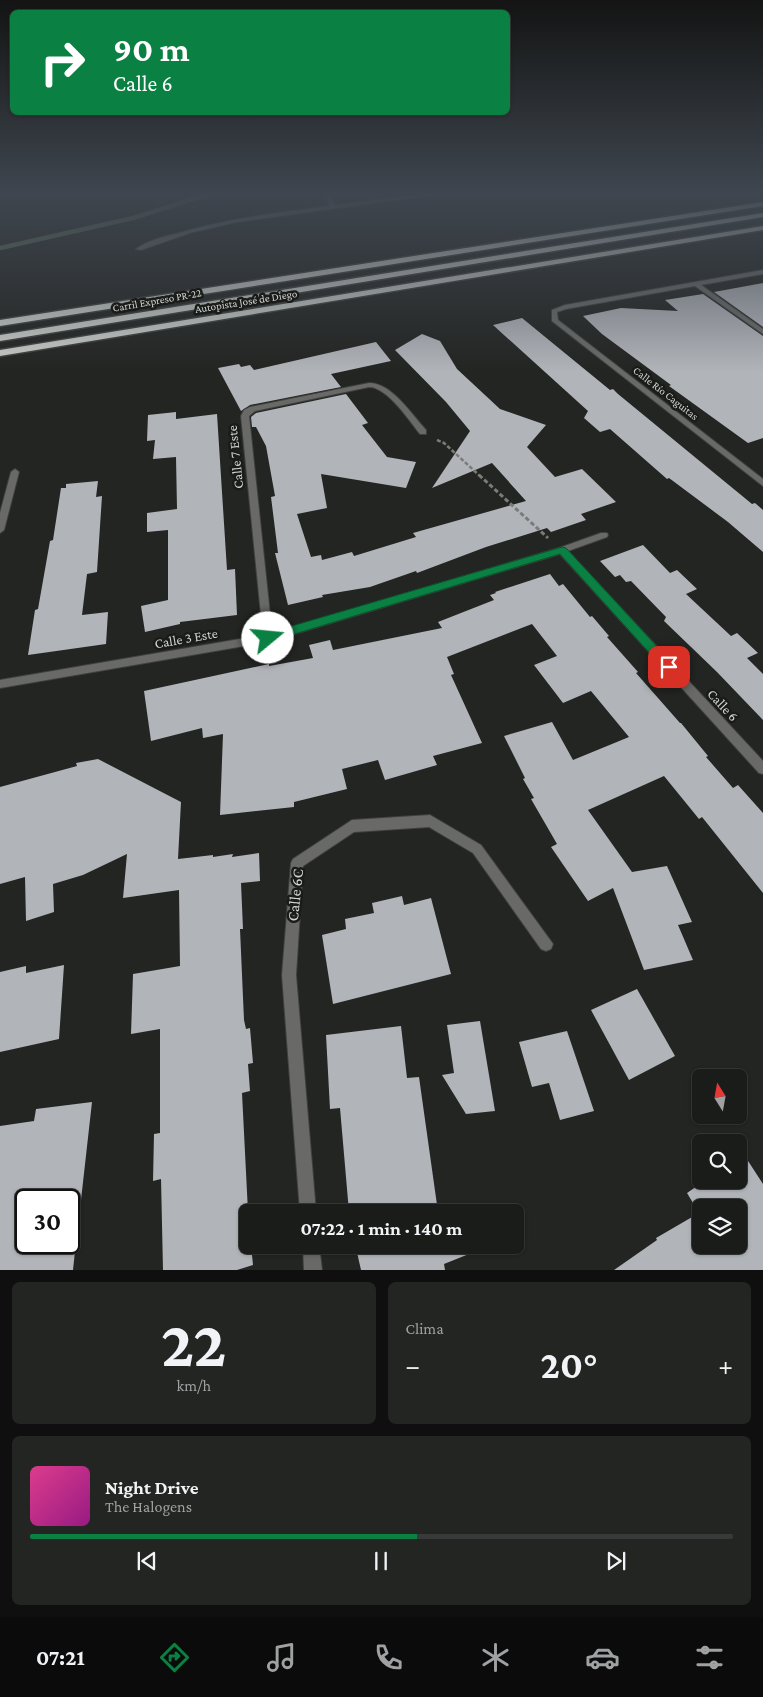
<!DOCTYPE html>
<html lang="es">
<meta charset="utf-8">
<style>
body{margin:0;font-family:"Crimson Pro",serif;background:#232523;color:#f1f3f6;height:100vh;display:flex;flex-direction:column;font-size:19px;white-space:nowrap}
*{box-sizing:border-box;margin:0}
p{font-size:16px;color:#9fa1a2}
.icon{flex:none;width:28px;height:28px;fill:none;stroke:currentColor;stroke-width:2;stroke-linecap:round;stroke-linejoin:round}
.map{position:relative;height:1270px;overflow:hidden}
.drawer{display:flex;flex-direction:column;gap:12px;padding:12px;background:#0e0f0e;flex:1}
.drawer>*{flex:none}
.banner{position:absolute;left:10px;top:10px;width:500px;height:105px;border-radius:8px;box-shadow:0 1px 4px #0004,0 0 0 1px #383a39;background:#0b8043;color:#fff;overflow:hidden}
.needle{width:32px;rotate:349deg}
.fabs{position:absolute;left:692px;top:1069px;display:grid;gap:10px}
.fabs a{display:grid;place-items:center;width:55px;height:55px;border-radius:8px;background:#1a1c1a;box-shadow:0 1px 4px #0004,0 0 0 1px #383a39;font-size:25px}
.speed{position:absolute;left:15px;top:1189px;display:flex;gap:10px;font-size:25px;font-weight:700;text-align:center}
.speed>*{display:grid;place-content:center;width:65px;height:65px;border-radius:50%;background:#1a1c1a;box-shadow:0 1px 4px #0004,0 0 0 1px #383a39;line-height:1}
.speed .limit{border:2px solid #111;border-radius:8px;background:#fff;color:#111}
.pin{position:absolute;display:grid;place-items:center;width:42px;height:42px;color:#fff;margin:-21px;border-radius:10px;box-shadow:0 2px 8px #0006}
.me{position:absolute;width:55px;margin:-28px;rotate:73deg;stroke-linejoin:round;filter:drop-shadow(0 0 4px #0008)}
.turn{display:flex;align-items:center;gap:18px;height:105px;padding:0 20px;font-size:22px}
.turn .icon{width:65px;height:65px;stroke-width:2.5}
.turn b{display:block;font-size:35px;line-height:42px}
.big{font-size:38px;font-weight:700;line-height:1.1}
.drawer .widget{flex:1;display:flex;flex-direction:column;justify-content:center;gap:8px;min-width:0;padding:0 18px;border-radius:8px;background:#232523}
.drawer .dial{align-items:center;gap:0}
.dial b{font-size:65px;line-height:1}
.song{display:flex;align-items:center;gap:15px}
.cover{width:60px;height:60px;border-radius:8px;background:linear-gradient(135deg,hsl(330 70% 55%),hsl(310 70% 35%))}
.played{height:5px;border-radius:2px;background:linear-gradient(90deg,#0b8043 55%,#383a39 55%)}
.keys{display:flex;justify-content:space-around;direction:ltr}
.heat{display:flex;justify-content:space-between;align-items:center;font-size:28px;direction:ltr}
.drawer .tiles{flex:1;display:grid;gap:12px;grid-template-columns:1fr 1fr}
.widget:last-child{grid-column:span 2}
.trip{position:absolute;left:239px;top:1204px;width:285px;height:50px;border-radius:8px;background:#1a1c1a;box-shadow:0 1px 4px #0004,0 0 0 1px #383a39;font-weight:700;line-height:50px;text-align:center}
.dock{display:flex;height:80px;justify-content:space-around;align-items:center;background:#0a0b0a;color:#9fa1a2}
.dock .icon{width:35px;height:35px}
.dock .active{color:#0b8043}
.dock b{font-size:22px;color:#f1f3f6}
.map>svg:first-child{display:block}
</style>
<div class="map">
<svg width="763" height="1270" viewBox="0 0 763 1270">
<rect width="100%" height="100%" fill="#232522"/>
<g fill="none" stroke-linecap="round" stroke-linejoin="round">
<polyline stroke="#5e7157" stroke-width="4.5" points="0,248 133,218 209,194"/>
</g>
<g fill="#b1b4b9" fill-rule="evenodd">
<polygon points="763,283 763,327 714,292"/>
<polygon points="703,294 763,336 763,438 748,443 669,386 671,385 602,334 583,316 621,308 678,311 665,300"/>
<polygon points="522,318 610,390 613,389 618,394 752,504 755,503 763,510 763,552 728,522 669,478 667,479 610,429 600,432 584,418 588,411 493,325"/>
<polygon points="422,334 440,341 457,369 500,409 546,425 527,447 555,477 582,469 616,502 581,514 586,520 551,532 547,528 486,547 417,573 416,571 370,587 322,595 323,597 288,605 275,553 278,553 271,497 275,496 266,446 256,427 252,427 251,417 256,413 346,394 368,423 362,425 387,457 416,462 406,488 321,474 327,508 297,514 311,557 321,555 322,560 352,552 354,556 416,537 413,533 526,501 492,463 432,488 470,431 446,402 395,350"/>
<polygon points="376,342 391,361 331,374 341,387 250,405 241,411 218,368 239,364 241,367 250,365 254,370"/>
<polygon points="176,412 176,419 217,414 227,570 235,569 237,615 180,622 180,624 145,632 141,606 168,600 168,530 147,532 147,513 177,509 176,457 153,459 155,440 147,441 148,415"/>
<polygon points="98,481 96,497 102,496 97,572 87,574 82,615 108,612 106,644 28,655 35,610 38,609 50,541 53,540 61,488 66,488 66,484"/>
<polygon points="643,545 670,573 677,570 697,589 686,594 731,636 737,633 758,653 747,658 763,674 763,720 717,672 664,621 666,617 631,581 626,582 620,575 615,577 600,561"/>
<polygon points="550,574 559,586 563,584 590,617 592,616 609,636 607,637 638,672 636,673 680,723 681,723 708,756 706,757 733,788 738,785 763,813 763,893 702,817 699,819 664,776 588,810 632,872 667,866 692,922 678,925 693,960 644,970 613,888 588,901 551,847 557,844 531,799 534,798 523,779 525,778 504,736 552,722 573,760 629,737 591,691 563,703 534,665 557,656 532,624 447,657 454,674 451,675 482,743 433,756 437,765 385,780 378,760 342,769 347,789 294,802 294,807 220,815 223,734 203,738 202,728 151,741 144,691 269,664 269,666 313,658 309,645 330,640 333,650 442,628 438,622 494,600 490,595 496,593 495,592"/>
<polygon points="98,759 181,802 178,859 213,855 213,857 233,854 232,857 259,853 260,881 241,883 243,929 240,929 244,1020 246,1029 250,1028 253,1063 248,1064 250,1091 242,1093 248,1212 248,1245 251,1245 253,1265 237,1270 163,1270 161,1179 153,1181 154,1134 160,1133 160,1029 131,1034 133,974 180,966 179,890 123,898 127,854 83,875 53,884 54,912 26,921 25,877 0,884 0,787 77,766 76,763"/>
<polygon points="402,896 404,905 431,898 451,974 333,1004 322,935 346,929 345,919 374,913 372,903"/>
<polygon points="64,965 59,1039 0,1052 0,972 26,966 26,973"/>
<polygon points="637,989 675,1056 629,1080 591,1010"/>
<polygon points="480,1021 495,1111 466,1114 442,1075 454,1073 447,1025"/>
<polygon points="401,1026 407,1078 419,1077 438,1212 349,1212 340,1108 330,1109 326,1035"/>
<polygon points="567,1031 594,1111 560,1120 549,1083 532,1087 519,1042"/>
<polygon points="92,1102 81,1200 26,1200 26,1242 76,1242 73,1270 0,1270 0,1126 34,1121 36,1109"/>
<path d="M739 1147 763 1184V1270H614L657 1240 656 1238 699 1213 687 1193 706 1180H739ZM701 1208H739V1245H701Z"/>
<polygon points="364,1245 472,1245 474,1252 444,1264 445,1270 361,1270 356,1248"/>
</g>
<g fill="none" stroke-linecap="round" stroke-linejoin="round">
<defs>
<g id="street">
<path d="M325 194H330L335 205 424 194H440L237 222 190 233 141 250 136 249C147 241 162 237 175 234 225 219 278 212 330 206Z"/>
<polygon points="763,270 763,274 701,285 763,329 763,334 695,286 566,309 557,312 558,320 763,479 763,486 552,321 552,310 565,305"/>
<path d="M369 383C392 383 411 414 426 430V434H420C409 420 387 387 369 387L255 411 249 416 272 633 559 548 601 533H607L608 535 607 537 568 551 763 761V774L759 773 560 554 268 642 0 688V680L263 635 241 416 244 410 250 407Z"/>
<polygon points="15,469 19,472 4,530 0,533 0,513 11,472"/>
<polygon points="430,815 481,845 553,944 551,949 546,951 541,949 473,853 429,827 354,832 303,866 296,975 316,1212 300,1212 282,975 291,863 293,859 352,820"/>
<polygon points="303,1245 319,1245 322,1270 304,1270"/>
</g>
<g id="highway">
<polygon points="763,202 763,206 0,326 0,320"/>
<polygon points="763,213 763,217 0,341 0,335"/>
<polygon points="763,226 763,230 0,356 0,350"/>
</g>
</defs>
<use href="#street" stroke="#3f413e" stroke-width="2"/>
<use href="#highway" stroke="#3f413e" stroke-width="3"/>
<polyline stroke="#7a7c79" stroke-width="2.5" stroke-dasharray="4 2" stroke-linecap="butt" points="437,440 444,443 480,476"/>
<polyline stroke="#7a7c79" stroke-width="3" stroke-dasharray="4.5 2.5" stroke-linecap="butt" points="479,475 548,538"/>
<use href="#street" fill="#696a68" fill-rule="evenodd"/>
<use href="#highway" fill="#c9cdc8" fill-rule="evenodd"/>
</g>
<linearGradient id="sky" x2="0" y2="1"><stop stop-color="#131413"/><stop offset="0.52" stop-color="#3f464f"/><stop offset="1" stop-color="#3f464f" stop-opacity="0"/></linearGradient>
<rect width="763" height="372" fill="url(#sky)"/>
<polygon fill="#0b8043" stroke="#07532c" points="562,547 566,548 673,664 675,667 673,670 665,670 560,554 268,642 262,638 268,633"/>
<g text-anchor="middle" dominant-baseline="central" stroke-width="5" stroke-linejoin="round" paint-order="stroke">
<g font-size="11" fill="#d1d3d0" stroke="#191c18">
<text transform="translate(157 300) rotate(-10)">Carril Expreso PR-22</text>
<text transform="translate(246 301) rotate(-9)">Autopista José de Diego</text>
<text transform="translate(666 393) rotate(38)">Calle Río Caguitas</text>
</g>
<g font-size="14" fill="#d1d3d0" stroke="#191c18">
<text transform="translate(235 457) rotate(-96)">Calle 7 Este</text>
<text transform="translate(186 638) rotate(-10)">Calle 3 Este</text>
<text transform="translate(723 705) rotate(47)">Calle 6</text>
</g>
<g font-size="16" fill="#d1d3d0" stroke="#191c18">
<text transform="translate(295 895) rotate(-84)">Calle 6C</text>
</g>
</g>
</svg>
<div class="fabs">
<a><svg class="needle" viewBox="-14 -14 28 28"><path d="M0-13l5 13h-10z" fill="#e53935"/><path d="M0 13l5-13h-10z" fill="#9fa1a2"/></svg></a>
<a><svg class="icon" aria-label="search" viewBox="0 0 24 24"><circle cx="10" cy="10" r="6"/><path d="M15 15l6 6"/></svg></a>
<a><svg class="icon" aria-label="layers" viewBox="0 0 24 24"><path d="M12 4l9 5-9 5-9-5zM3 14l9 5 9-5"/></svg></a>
</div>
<div class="speed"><div class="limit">30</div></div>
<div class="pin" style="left:669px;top:667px;background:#d93025"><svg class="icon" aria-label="arrive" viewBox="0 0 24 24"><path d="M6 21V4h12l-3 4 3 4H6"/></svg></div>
<svg class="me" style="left:268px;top:638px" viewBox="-20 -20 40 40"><circle r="19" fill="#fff"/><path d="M0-13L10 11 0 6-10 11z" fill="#0b8043"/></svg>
<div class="trip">07:22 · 1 min · 140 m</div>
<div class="banner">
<div class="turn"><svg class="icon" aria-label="right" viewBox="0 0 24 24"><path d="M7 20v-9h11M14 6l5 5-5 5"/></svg><div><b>90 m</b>Calle 6</div></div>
</div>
</div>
<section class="drawer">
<div class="tiles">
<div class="widget dial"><b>22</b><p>km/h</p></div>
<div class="widget"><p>Clima</p>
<div class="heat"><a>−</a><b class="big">20°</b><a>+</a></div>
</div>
<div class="widget">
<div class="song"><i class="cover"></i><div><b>Night Drive</b><p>The Halogens</p></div></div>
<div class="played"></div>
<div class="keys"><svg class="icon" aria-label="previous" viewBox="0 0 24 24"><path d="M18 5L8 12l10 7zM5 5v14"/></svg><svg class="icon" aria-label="pause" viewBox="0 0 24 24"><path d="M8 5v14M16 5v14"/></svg><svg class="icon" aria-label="next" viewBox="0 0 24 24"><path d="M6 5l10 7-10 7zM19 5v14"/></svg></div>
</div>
</div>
</section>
<nav class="dock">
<b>07:21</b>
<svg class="icon active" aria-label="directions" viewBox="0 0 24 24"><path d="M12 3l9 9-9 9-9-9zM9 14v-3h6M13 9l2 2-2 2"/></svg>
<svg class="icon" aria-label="music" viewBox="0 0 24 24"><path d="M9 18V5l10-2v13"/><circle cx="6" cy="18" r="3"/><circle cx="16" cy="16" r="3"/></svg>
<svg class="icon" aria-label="phone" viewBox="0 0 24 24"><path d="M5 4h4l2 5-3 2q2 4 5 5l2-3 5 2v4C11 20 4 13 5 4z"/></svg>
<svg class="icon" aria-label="climate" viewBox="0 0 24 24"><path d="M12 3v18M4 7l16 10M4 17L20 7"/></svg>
<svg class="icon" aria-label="car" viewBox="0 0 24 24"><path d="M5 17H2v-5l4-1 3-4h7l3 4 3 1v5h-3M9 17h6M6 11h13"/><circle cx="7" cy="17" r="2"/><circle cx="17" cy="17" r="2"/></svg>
<svg class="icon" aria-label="filters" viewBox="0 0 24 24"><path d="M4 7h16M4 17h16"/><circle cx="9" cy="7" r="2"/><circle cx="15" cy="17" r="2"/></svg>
</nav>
